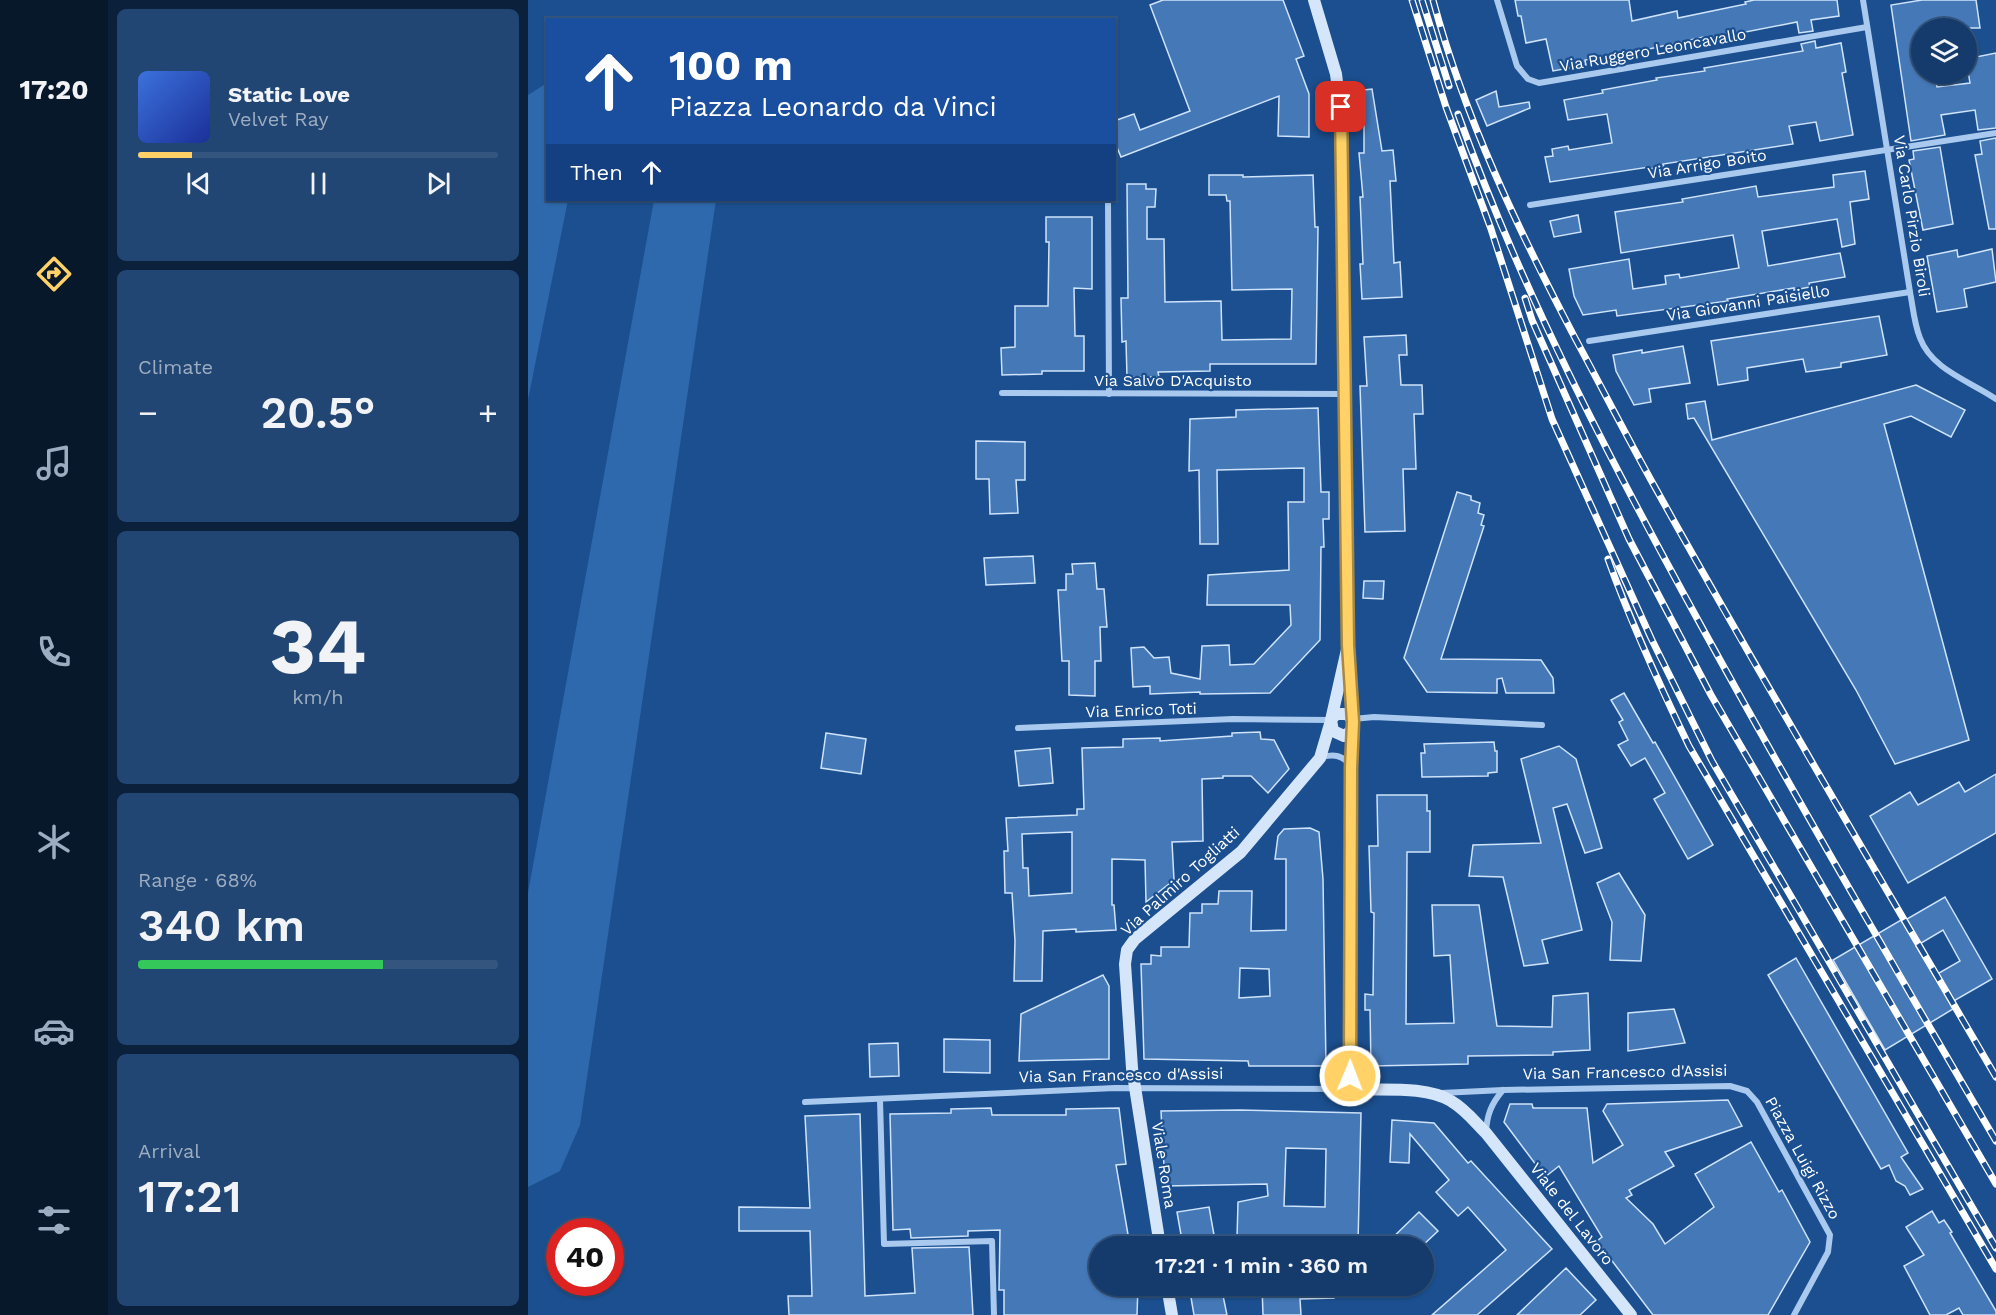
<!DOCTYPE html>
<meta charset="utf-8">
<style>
body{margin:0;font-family:"Work Sans",sans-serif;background:#214673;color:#f1f3f6;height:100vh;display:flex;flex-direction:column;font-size:22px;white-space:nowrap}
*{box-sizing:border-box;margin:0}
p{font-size:20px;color:#9dadc1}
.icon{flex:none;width:33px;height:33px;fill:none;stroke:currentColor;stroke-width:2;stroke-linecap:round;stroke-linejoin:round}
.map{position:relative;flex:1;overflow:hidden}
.drawer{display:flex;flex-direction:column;gap:9px;padding:9px;background:#0b203b;width:420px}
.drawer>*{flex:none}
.banner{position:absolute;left:18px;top:18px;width:570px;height:183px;border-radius:0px;box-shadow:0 2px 4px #0004,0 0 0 2px #33557e;background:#1a4fa0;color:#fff;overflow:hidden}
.tools{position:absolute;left:1383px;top:18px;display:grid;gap:12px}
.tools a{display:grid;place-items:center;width:66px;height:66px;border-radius:50%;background:#143b6b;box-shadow:0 2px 4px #0004,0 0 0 2px #33557e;font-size:30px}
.speed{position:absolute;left:18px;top:1218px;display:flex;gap:12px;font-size:30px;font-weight:700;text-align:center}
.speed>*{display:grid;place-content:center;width:78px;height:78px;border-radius:50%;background:#143b6b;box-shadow:0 2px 4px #0004,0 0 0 2px #33557e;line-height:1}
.speed .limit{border:9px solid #d22;background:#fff;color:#111}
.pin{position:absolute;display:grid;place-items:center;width:51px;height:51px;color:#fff;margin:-26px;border-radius:12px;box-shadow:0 3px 9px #0006}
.me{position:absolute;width:66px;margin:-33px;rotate:1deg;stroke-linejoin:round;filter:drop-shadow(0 0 4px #0008)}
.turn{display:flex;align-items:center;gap:21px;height:126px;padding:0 24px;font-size:27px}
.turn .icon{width:78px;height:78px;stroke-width:2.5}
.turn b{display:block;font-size:42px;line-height:51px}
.then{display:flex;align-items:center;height:57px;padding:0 24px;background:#0003;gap:12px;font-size:22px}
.big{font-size:45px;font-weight:600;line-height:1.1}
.drawer .card{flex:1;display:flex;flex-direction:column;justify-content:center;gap:9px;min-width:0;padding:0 21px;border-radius:9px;background:#214673}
.drawer .dial{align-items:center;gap:0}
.dial b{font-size:78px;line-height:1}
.song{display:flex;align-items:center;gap:18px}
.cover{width:72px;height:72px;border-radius:9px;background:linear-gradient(135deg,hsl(220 70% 55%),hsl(230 70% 35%))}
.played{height:6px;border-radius:3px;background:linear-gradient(90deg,#ffd166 15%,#33557e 15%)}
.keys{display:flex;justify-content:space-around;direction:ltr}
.heat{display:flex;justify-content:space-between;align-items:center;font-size:33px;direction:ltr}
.charge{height:9px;border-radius:4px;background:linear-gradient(90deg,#34c759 68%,#33557e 0)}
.trip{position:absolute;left:561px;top:1236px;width:345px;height:60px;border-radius:30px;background:#143b6b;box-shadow:0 2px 4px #0004,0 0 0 2px #33557e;font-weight:600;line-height:60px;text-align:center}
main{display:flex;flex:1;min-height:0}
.tabs{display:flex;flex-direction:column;width:108px;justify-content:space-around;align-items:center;background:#08182b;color:#9dadc1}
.tabs .icon{width:42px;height:42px}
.tabs .on{color:#ffd166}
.tabs b{font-size:27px;color:#f1f3f6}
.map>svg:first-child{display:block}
</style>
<main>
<nav class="tabs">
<b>17:20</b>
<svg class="icon on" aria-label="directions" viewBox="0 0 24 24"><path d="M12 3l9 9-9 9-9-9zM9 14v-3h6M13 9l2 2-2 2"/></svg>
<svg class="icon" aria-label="music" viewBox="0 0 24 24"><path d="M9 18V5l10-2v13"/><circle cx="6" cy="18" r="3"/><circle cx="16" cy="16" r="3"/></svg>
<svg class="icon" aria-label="phone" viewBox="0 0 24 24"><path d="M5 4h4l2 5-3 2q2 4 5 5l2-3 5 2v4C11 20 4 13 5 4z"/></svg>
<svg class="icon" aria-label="climate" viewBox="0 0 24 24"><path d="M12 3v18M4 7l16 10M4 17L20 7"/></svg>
<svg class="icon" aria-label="car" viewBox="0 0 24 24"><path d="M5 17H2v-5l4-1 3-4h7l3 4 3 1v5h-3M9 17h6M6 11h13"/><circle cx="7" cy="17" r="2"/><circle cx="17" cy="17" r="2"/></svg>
<svg class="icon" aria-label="filters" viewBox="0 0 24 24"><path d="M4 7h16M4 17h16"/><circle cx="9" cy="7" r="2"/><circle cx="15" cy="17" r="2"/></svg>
</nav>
<section class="drawer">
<div class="card">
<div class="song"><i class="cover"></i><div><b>Static Love</b><p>Velvet Ray</p></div></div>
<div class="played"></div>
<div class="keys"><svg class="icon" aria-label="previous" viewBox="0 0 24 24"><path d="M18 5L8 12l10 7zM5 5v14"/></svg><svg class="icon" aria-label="pause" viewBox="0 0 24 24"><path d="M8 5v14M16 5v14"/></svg><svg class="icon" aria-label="next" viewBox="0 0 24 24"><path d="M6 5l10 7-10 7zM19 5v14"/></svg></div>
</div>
<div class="card"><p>Climate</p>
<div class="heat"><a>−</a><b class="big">20.5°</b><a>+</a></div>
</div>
<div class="card dial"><b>34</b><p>km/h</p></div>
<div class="card"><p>Range · 68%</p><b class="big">340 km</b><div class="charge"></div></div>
<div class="card"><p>Arrival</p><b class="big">17:21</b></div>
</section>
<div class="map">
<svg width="1468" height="1315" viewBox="0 0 1468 1315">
<rect width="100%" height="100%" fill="#1b4f8f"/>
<g fill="#2e69ad">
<polygon points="19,83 20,200 40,200 0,400 0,95"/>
<polygon points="126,200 188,200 52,1125 32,1171 0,1187 0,893"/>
</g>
<g fill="#4478b7" stroke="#cfe3fa" stroke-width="1.5" fill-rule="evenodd">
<polygon points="635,0 755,0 776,56 768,59 781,94 781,137 750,136 751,96 593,157 586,140 586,121 606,114 612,130 662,111 622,5"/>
<polygon points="987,0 1101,0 1104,21 1149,11 1150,18 1218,4 1217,2 1226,0 1309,0 1311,16 1283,20 1285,31 1271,33 1269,22 1177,40 1176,37 1121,49 1057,60 1058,65 1025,71 1018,39 998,43 993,16 990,16"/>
<polygon points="1394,0 1448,0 1452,28 1394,28 1394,74 1407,74 1409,87 1442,83 1438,59 1468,53 1468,128 1450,130 1447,110 1413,115 1417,135 1383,141 1363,5"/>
<polygon points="1287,41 1288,48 1313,43 1318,72 1314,73 1325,135 1292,141 1288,122 1261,126 1265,144 1135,164 1136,167 1121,169 1121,167 1022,182 1017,157 1025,156 1024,149 1040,146 1041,150 1084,143 1079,114 1040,120 1036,100 1075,93 1074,90 1129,80 1128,78 1177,71 1176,68 1275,51 1273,44"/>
<polygon points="844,89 854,151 865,150 868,181 862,181 866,263 872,262 874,297 834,299 832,264 835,264 832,197 835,197 831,153 836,153 836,90"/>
<polygon points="968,91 971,107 1001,102 1002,108 959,126 948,100"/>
<polygon points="1468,138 1468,229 1461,229 1447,155 1454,154 1452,141"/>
<polygon points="1412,147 1425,224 1395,230 1381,160 1386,159 1385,151"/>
<polygon points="1337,171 1341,199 1322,202 1327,244 1314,247 1309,219 1234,231 1240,266 1312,253 1317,277 1281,283 1282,287 1266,290 1266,288 1199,299 1200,301 1089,316 1088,310 1055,315 1046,296 1041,269 1101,259 1105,289 1138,284 1137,276 1151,274 1152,278 1211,268 1205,235 1093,253 1087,212 1155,202 1154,199 1228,186 1230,197 1306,187 1305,175"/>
<polygon points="681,175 715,175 715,177 785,175 787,227 790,227 788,364 682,364 682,371 630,372 631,377 599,377 598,341 594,342 593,298 600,298 599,184 618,184 618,189 628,189 627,207 619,207 619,239 636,239 637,302 693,301 694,340 763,339 764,289 704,290 702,201 699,201 698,195 681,195"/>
<polygon points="1050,215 1053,232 1026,237 1022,221"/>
<polygon points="518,217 564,217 564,289 546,288 547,336 556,336 556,371 514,371 514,374 474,375 473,348 487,347 487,306 520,306 521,242 518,242"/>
<polygon points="1464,249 1468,282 1436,289 1439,307 1409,312 1399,256 1429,250 1430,257"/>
<polygon points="1351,316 1359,355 1313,363 1313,367 1278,372 1275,359 1219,368 1220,380 1190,385 1183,341"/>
<polygon points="878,335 879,355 871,355 873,385 894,385 895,414 886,414 888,469 875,469 877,531 837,532 832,386 839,386 836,337"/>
<polygon points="1155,346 1162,383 1121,389 1123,402 1106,405 1088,371 1085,355 1114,350 1114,353"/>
<polygon points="1388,385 1437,410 1423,437 1383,416 1356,424 1441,740 1367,764 1328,690 1166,418 1160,419 1158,404 1177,401 1184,440"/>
<polygon points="790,408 793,492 801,492 801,519 795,519 796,547 793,547 792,640 742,693 672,694 672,692 622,694 622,686 605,687 603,648 616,647 626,658 641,657 643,673 672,679 674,646 701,645 702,665 726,664 763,625 762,605 679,605 680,575 761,570 760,502 776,502 776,468 689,470 690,544 672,544 671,470 661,471 662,419 708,417 708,410"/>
<polygon points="448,441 497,442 497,480 488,480 490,513 462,514 461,479 448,479"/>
<polygon points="929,492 943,496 943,500 952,503 950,513 956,515 953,525 956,526 913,659 1013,660 1025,678 1026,693 978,693 974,678 969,679 969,693 899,692 876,658"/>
<polygon points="505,556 507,583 458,585 456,558"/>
<polygon points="567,563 569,589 576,589 579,627 572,627 573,661 567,661 567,696 541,695 541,661 534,661 530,590 538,590 538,574 545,574 544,564"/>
<polygon points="836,581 856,581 855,599 835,598"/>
<polygon points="1096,693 1125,743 1127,742 1185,845 1160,859 1126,799 1137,793 1117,758 1103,766 1090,745 1100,740 1091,722 1095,720 1083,700"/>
<path d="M732 732 733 739 746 740 761 769 740 793 723 776H695V778L674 779 675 841 644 842 646 880 618 902 617 860 584 859V905H586L588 930 548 932V929L515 931 514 981H486L487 941 484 893H477L476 851H480L478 818 549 815V809H556L554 748 595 747V739L632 738V741L704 736V733ZM544 832V893L501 896 500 868H495L494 834Z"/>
<polygon points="298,733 338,739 333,774 293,768"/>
<polygon points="966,742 967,751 969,751 969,772 960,773 960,776 894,777 893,753 897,753 896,744"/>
<polygon points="1031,746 1048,759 1074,848 1057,853 1039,804 1025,808 1054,930 1014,940 1020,963 996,966 975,877 941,876 945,845 1013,843 993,759"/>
<polygon points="522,748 525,783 491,786 487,751"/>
<polygon points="1468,774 1468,833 1380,883 1342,816 1382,792 1390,805 1431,782 1437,792"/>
<polygon points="849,795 899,795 899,811 902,811 902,852 879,852 878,1024 926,1023 922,955 906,956 904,905 951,905 969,1026 1024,1027 1025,996 1060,993 1062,1050 1025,1052 1025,1055 940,1056 940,1064 843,1066 842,1010 837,1010 837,994 845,995 846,913 843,912 841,846 850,846"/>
<path d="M782 828 791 832 795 879 798 1066H721L720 1061 616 1059 613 964H623V955L633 956V947H661L662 913H674V904H690L691 891H724L723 931 758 930V859H747L750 836 756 829ZM712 968 741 969 742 996 711 998Z"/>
<polygon points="1091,873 1117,915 1113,961 1082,960 1084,922 1069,883"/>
<path d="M1417 897 1464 979 1422 1003 1425 1009 1357 1050 1305 960 1373 920 1374 922ZM1415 930 1432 961 1406 976 1388 946Z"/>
<polygon points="1268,958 1380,1153 1373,1157 1395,1189 1382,1195 1377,1186 1368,1181 1361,1165 1353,1169 1240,975"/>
<polygon points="575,975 581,986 581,1059 491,1061 493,1014"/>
<polygon points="1146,1009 1157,1043 1100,1051 1100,1013"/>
<polygon points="416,1039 462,1040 462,1073 416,1072"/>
<polygon points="370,1043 371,1076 342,1077 341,1044"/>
<polygon points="1200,1100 1214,1126 1137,1152 1146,1166 1101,1190 1104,1195 1098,1198 1125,1224 1137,1244 1186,1207 1167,1174 1223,1142 1251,1192 1254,1190 1282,1242 1240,1315 1125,1315 1069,1241 1074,1237 1031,1166 1017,1177 976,1122 982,1104 1004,1104 1005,1108 1059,1108 1065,1163 1095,1145 1075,1111 1079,1104"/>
<polygon points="463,1108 464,1115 538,1115 538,1109 591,1108 598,1164 588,1165 602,1246 572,1246 572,1286 610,1286 609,1315 476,1315 476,1290 471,1290 472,1230 440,1231 440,1236 383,1238 382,1229 365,1230 362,1114 423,1113 423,1109"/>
<path d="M712 1110 833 1113 830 1244 774 1242V1240L709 1238 710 1202 740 1196 739 1184 637 1186 633 1111ZM758 1148 798 1149 797 1207 756 1206Z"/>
<polygon points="332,1114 337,1296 387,1293 384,1248 441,1247 445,1315 261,1315 260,1296 284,1296 282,1231 211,1231 211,1207 282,1208 277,1116"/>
<polygon points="864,1120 906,1123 940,1163 943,1161 1024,1249 949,1315 904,1315 978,1250 940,1207 930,1216 908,1192 921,1180 882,1134 881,1163 862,1162"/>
<polygon points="681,1207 688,1246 655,1246 649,1212"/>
<polygon points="1404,1211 1411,1223 1416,1220 1424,1232 1422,1233 1468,1311 1468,1315 1435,1315 1431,1308 1418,1315 1402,1315 1376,1266 1396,1255 1378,1227"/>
<polygon points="891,1212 910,1231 894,1246 856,1246"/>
<polygon points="1038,1268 1068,1300 1052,1315 989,1315"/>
<polygon points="661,1286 693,1286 699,1315 666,1315"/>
<polygon points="734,1286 805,1286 806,1298 772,1299 773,1315 735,1315"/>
</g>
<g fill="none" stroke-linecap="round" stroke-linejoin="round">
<g stroke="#a9c9ee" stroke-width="6">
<polyline points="969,0 989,66 1000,79 1011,83 1339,27"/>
<path d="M1335 0 1382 292C1385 307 1386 323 1392 338 1404 370 1442 381 1468 399"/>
<polyline points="580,200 581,394"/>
<polyline points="1002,205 1468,133"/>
<polyline points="1061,341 1382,292"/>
<polyline points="474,393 816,394"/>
<polyline points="825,719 846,717 1014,725"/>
<polyline points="490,728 705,719 803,720"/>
<path d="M794 757C806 754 813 755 822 764"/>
<polyline points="913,1093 975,1090 1202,1086 1219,1091 1229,1102 1302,1235 1300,1252 1266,1315"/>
<polyline points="352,1100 356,1244 464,1241 466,1315"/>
<polyline points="277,1102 587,1088 821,1089"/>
<path d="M958 1132C959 1115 963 1104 975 1090"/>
</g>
<g stroke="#d6e6fa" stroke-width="12">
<polyline points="786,0 808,74 814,121 820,627 820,645 803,720"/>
<polyline points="821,658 825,726 822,732 816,736 805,731 803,720 808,714 819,714 824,719"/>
<path d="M824 730 821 1089C852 1091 897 1085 923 1101 937 1109 947 1122 958 1133L1103 1315"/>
<polyline points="632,1246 604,1068 597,964 599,950 607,939 713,852 792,758 802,724"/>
<polyline points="639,1286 644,1315"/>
</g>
<defs>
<g id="rail">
<polyline points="884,0 918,107 963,229 1024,419 1123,638 1184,761 1468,1248"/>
<polyline points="894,0 921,86"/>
<path d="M905 0C937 119 990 229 1047 338 1074 388 1100 439 1128 489 1238 687 1354 881 1468 1077"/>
<path d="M930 114C993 290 1080 456 1170 620 1266 795 1367 968 1468 1141"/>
<polyline points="997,298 1004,320 1101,539 1183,695 1468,1184"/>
<path d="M1080 559C1103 623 1131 684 1161 746L1468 1269"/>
</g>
</defs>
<use href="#rail" stroke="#fff" stroke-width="7"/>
<use href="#rail" stroke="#1b4f8f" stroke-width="4.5" stroke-dasharray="14" stroke-linecap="butt"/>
</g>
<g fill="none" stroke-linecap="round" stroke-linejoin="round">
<defs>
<polyline id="route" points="813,107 820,645 825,722 823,768 822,1076"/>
</defs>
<use href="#route" stroke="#a68842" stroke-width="15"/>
<use href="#route" stroke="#ffd166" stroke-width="10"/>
</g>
<g text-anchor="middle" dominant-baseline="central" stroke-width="4.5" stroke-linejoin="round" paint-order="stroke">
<g font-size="16" fill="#fff" stroke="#1b4f8f">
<text transform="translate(1125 50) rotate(-10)">Via Ruggero Leoncavallo</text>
<text transform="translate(1179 164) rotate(-9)">Via Arrigo Boito</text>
<text transform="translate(1384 216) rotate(81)">Via Carlo Pirzio Biroli</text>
<text transform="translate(1220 303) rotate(-9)">Via Giovanni Paisiello</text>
<text x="645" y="380">Via Salvo D'Acquisto</text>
<text transform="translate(613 710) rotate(-2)">Via Enrico Toti</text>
<text transform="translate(652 881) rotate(-42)">Via Palmiro Togliatti</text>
<text transform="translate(1097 1072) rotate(-1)">Via San Francesco d'Assisi</text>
<text transform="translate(593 1075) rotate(-1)">Via San Francesco d'Assisi</text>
<text transform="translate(1275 1158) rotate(61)">Piazza Luigi Rizzo</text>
<text transform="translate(636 1165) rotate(81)">Viale Roma</text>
<text transform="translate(1044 1214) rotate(52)">Viale del Lavoro</text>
</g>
</g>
</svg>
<div class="tools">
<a><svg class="icon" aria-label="layers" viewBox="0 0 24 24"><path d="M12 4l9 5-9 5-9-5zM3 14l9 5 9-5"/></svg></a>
</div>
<div class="speed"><div class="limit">40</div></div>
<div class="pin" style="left:813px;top:107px;background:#d93025"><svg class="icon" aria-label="arrive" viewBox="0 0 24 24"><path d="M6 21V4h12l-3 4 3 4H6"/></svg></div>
<svg class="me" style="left:822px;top:1076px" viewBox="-20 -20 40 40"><circle r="17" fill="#ffd166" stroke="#fff" stroke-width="3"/><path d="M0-11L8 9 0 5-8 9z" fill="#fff"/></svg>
<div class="trip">17:21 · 1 min · 360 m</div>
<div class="banner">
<div class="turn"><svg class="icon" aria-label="ahead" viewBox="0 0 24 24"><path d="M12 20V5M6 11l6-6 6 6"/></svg><div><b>100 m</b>Piazza Leonardo da Vinci</div></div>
<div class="then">Then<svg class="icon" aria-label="ahead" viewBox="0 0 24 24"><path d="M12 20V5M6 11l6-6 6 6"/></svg></div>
</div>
</div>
</main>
